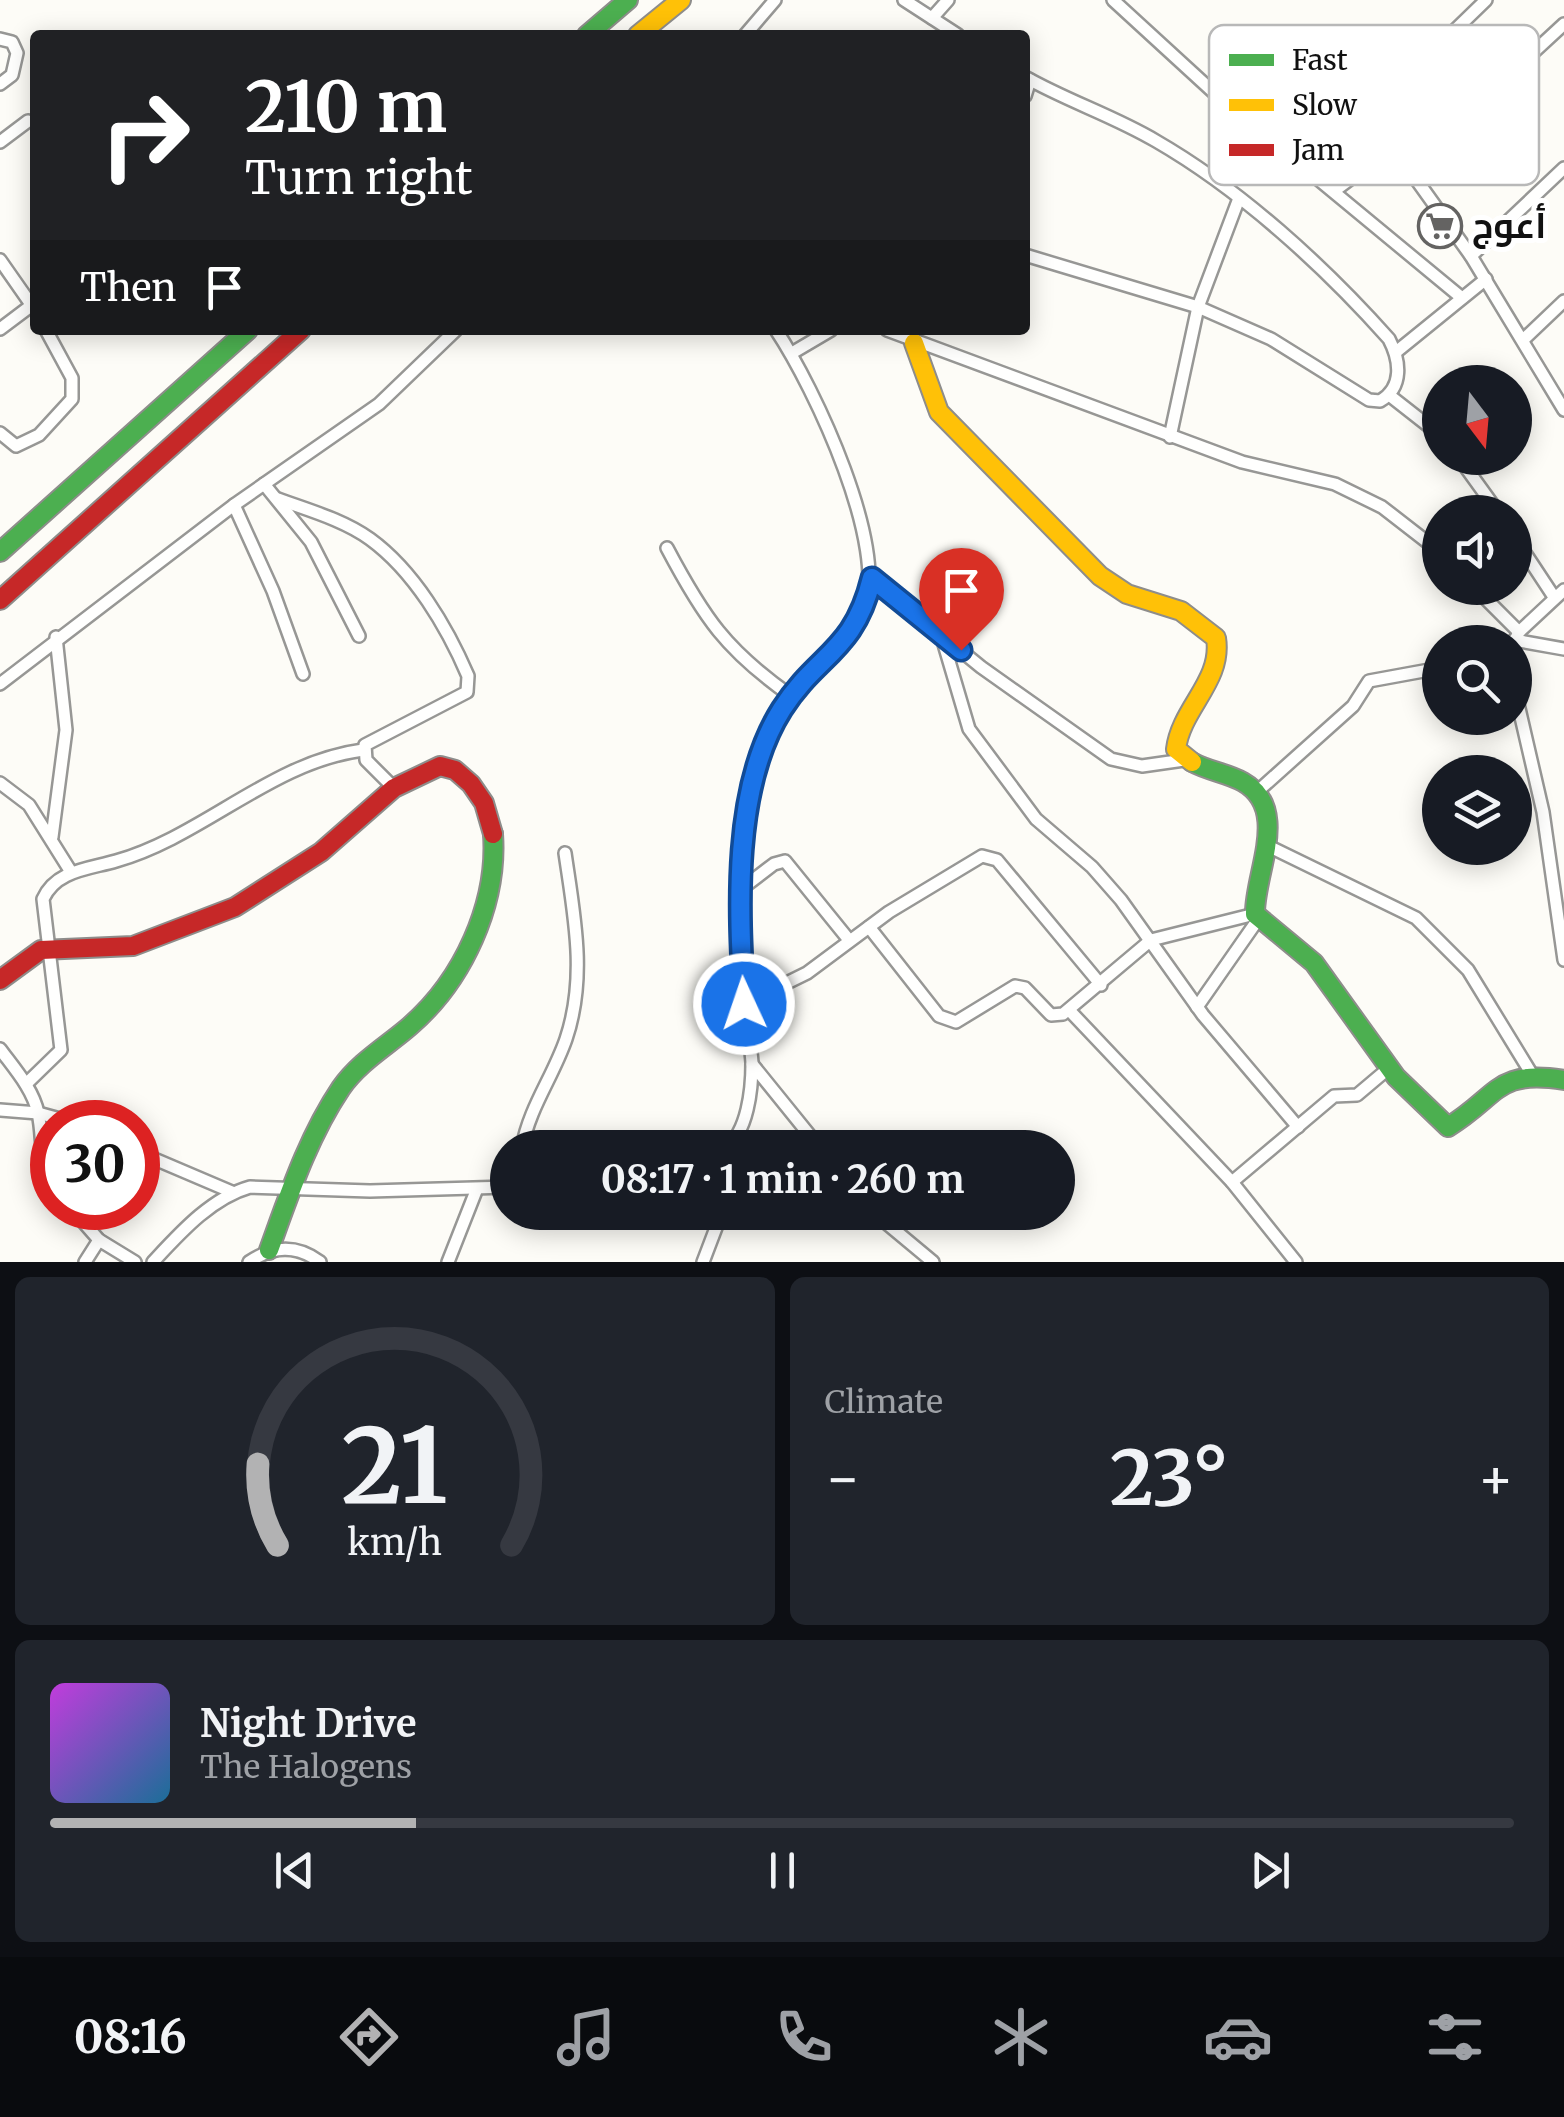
<!DOCTYPE html>
<meta charset="utf-8">
<style>
body{margin:0;font-family:Merriweather,Cairo,serif;background:#20242c;color:#f1f3f6;height:100vh;display:flex;flex-direction:column;font-size:38px;white-space:nowrap}
*{box-sizing:border-box;margin:0}
p{font-size:32px;color:#9ea1a6}
.icon{flex:none;width:55px;height:55px;fill:none;stroke:currentColor;stroke-width:2;stroke-linecap:round;stroke-linejoin:round}
.map{position:relative;height:1262px;overflow:hidden}
.details{display:flex;flex-direction:column;gap:15px;padding:15px;background:#0d0f14;flex:1}
.details>*{flex:none}
.top-card{position:absolute;left:30px;top:30px;width:1000px;height:305px;border-radius:10px;box-shadow:0 5px 25px #0003;background:#202124;color:#fff;overflow:hidden}
.needle{width:65px;rotate:164deg}
.buttons{position:absolute;left:1422px;top:365px;display:grid;gap:20px}
.buttons a{display:grid;place-items:center;width:110px;height:110px;border-radius:50%;background:#171b24;box-shadow:0 5px 25px #0003;font-size:50px}
.speed{position:absolute;left:30px;top:1100px;display:flex;gap:20px;font-size:50px;font-weight:700;text-align:center}
.speed>*{display:grid;place-content:center;width:130px;height:130px;border-radius:50%;background:#171b24;box-shadow:0 5px 25px #0003;line-height:1}
.speed .limit{border:15px solid #d22;background:#fff;color:#111}
.pin{position:absolute;display:grid;place-items:center;width:85px;height:85px;color:#fff;margin:-102px -42px;border-radius:50% 50% 50% 0;rotate:-45deg;box-shadow:0 0 10px #0007}
.pin .icon{rotate:45deg}
.me{position:absolute;width:110px;margin:-55px;rotate:357deg;stroke-linejoin:round;filter:drop-shadow(0 0 8px #0008)}
.turn{display:flex;align-items:center;gap:35px;height:210px;padding:0 50px;font-size:45px}
.turn .icon{width:130px;height:130px;stroke-width:2.5}
.turn b{display:block;font-size:70px;line-height:85px}
.then{display:flex;align-items:center;height:95px;padding:0 50px;background:#0003;gap:20px;font-size:38px}
.big{font-size:75px;font-weight:700;line-height:1.1}
.details .tile{flex:1;display:flex;flex-direction:column;justify-content:center;gap:15px;min-width:0;padding:0 35px;border-radius:15px;background:#20242c}
.details .dial{align-items:center;gap:0}
.dial svg{height:260px;overflow:visible;fill:none;stroke:#363941;stroke-width:7;stroke-linecap:round;text-anchor:middle}
.dial text{fill:#f1f3f6;stroke:none}
.song{display:flex;align-items:center;gap:30px}
.cover{width:120px;height:120px;border-radius:15px;background:linear-gradient(135deg,hsl(290 70% 55%),hsl(200 70% 35%))}
.played{height:10px;border-radius:5px;background:linear-gradient(90deg,#b2b2b3 25%,#363941 25%)}
.keys{display:flex;justify-content:space-around;direction:ltr}
.heat{display:flex;justify-content:space-between;align-items:center;font-size:55px;direction:ltr}
.details .tiles{flex:1;display:grid;gap:15px;grid-template-columns:1fr 1fr}
.tile:last-child{grid-column:span 2}
.trip{position:absolute;left:490px;top:1130px;width:585px;height:100px;border-radius:50px;background:#171b24;box-shadow:0 5px 25px #0003;font-weight:700;line-height:100px;text-align:center}
.tabs{display:flex;height:160px;justify-content:space-around;align-items:center;background:#090b0e;color:#9ea1a6}
.tabs .icon{width:70px;height:70px}
.tabs .current{color:#b2b2b3}
.tabs b{font-size:45px;color:#f1f3f6}
.map>svg:first-child{display:block}
</style>
<div class="map">
<svg width="1564" height="1262" viewBox="0 0 1564 1262">
<rect width="100%" height="100%" fill="#fdfcf7"/>
<g fill="none" stroke-linecap="round" stroke-linejoin="round">
<defs>
<g id="street">
<polyline points="904,0 958,35"/>
<polyline points="1113,0 1221,99 1462,298"/>
<polyline points="1486,0 1385,98 1378,112 1408,168 1471,256 1564,410"/>
<polyline points="932,18 948,0"/>
<polyline points="745,35 775,0"/>
<polyline points="0,39 12,42 17,53 12,75 0,84"/>
<path d="M1025 77C1067 101 1114 116 1156 141 1241 190 1324 266 1389 339 1400 360 1404 387 1380 401L1369 400 1271 339 1198 307 1025 255"/>
<polyline points="1025,96 1030,80"/>
<polyline points="0,142 28,121"/>
<polyline points="1408,168 1564,24"/>
<polyline points="1334,191 1394,146"/>
<polyline points="1471,256 1564,168"/>
<polyline points="0,260 35,310"/>
<polyline points="0,329 32,305"/>
<polyline points="887,330 1242,462 1335,484 1382,507 1440,552"/>
<polyline points="1523,340 1564,301"/>
<polyline points="1396,352 1486,279"/>
<polyline points="792,353 831,330"/>
<polyline points="1389,395 1440,435"/>
<polyline points="0,433 16,446 39,435 72,399 72,378 46,330"/>
<polyline points="1170,437 1198,307 1238,201"/>
<polyline points="1459,458 1498,512"/>
<polyline points="264,484 311,542 359,636"/>
<path d="M278 499C308 510 344 520 370 539 414 571 447 627 468 676L467 692 365 745 366 760 394 788"/>
<polyline points="234,505 273,591 303,674"/>
<polyline points="1515,538 1554,597"/>
<path d="M667 548C704 618 726 650 791 696"/>
<polyline points="872,578 981,667 1111,759 1142,766 1184,760"/>
<polyline points="1475,588 1519,632"/>
<polyline points="941,634 969,729 1036,819 1092,867 1121,900 1203,1015 1298,1127"/>
<polyline points="1514,640 1564,649"/>
<polyline points="1514,642 1519,632 1564,590"/>
<polyline points="0,684 234,505 379,404 456,330"/>
<polyline points="1515,691 1543,812 1564,960"/>
<polyline points="0,783 29,805 71,872"/>
<polyline points="1258,791 1353,706 1369,681 1440,668"/>
<polyline points="52,837 66,730 56,637"/>
<polyline points="1268,846 1416,918 1468,970 1531,1073"/>
<polyline points="740,890 774,864 785,861 849,940"/>
<polyline points="869,927 939,1016 956,1022 1015,986 1025,988 1051,1015 1063,1014 1151,940 1255,914"/>
<polyline points="744,1004 807,973 889,912 982,856 997,860 1101,985"/>
<polyline points="1197,1007 1259,918"/>
<polyline points="1069,1010 1232,1182 1296,1262"/>
<path d="M0 1049C14 1068 33 1089 38 1113 44 1140 38 1158 52 1184"/>
<polyline points="752,1064 820,1148"/>
<path d="M26 1084 61 1050 43 899C56 870 89 869 116 861 204 836 271 762 363 750"/>
<polyline points="0,1110 38,1113 71,1122"/>
<path d="M522 1148C529 1108 553 1077 566 1039 587 977 574 915 565 853"/>
<path d="M725 1148C748 1133 752 1088 752 1063 751 1043 745 1023 744 1003 739 946 736 885 744 828 751 784 763 728 793 694 816 669 849 645 863 614 891 549 814 387 776 330"/>
<polyline points="138,1152 232,1192"/>
<polyline points="1232,1182 1334,1096 1357,1095 1389,1068"/>
<polyline points="71,1208 99,1240 135,1262"/>
<polyline points="873,1212 933,1262"/>
<polyline points="85,1262 99,1240"/>
<path d="M153 1262C180 1233 211 1198 250 1187L370 1191 508 1187"/>
<path d="M249 1262C273 1246 296 1244 320 1262"/>
<polyline points="448,1262 476,1191"/>
<polyline points="703,1262 722,1212"/>
</g>
<g id="fast">
<polyline points="587,35 628,0"/>
<polyline points="0,552 248,330"/>
<path d="M1192 762C1208 771 1227 773 1243 782 1291 809 1254 874 1255 914L1314 963 1396 1077 1448 1127C1499 1096 1495 1069 1564 1080"/>
<path d="M269 1250C289 1195 308 1137 341 1088 359 1062 387 1046 410 1026 463 980 498 904 493 834"/>
</g>
<g id="slow">
<polyline points="638,35 681,0"/>
<path d="M914 343 939 412 1100 576 1127 594 1181 611 1216 638C1223 681 1181 708 1176 749L1192 762"/>
</g>
<g id="jam">
<polyline points="0,600 301,330"/>
<polyline points="0,980 41,950 133,946 235,907 321,852 394,788 440,766 455,770 471,784 484,803 493,834"/>
</g>
</defs>
<use href="#street" stroke="#979795" stroke-width="16"/>
<use href="#fast" stroke="#8e8d8b" stroke-width="22"/>
<use href="#slow" stroke="#8e8d8b" stroke-width="22"/>
<use href="#jam" stroke="#8e8d8b" stroke-width="22"/>
<use href="#street" stroke="#fffffe" stroke-width="11"/>
<use href="#fast" stroke="#4caf50" stroke-width="18"/>
<use href="#slow" stroke="#ffc107" stroke-width="18"/>
<use href="#jam" stroke="#c62828" stroke-width="18"/>
</g>
<g fill="none" stroke-linecap="round" stroke-linejoin="round">
<defs>
<path id="route" d="M744 1004C739 914 731 789 782 709 817 654 854 652 872 578L961 650"/>
</defs>
<use href="#route" stroke="#114b97" stroke-width="25"/>
<use href="#route" stroke="#1a73e8" stroke-width="18"/>
</g>
<defs>
<symbol id="supermarket-ring" viewBox="-11 -11 22 22"><circle r="9.5" fill="#fff" stroke="#646362" stroke-width="1.5"/><path d="M-6-5.5h2.5l.6 2H6L4.5 2H-2.5L-4.4-4H-6ZM-1.5 3.2a1.3 1.3 0 1 0 .1 0ZM3 3.2a1.3 1.3 0 1 0 .1 0Z" fill="#646362"/></symbol>
</defs>
<g fill-rule="evenodd">
<use href="#supermarket-ring" x="1415" y="201" width="50" height="50"/>
</g>
<g text-anchor="middle" dominant-baseline="central" stroke-width="10" stroke-linejoin="round" paint-order="stroke">
<g font-size="35" font-weight="bold" fill="#111" stroke="#fff" text-anchor="start">
<text x="1472" y="226">أعوج</text>
</g>
</g>
<rect x="1209" y="25" width="330" height="160" rx="15" fill="#fff" stroke="#b8b8b8" stroke-width="2.5"/>
<rect x="1229" y="54" width="45" height="12" fill="#4caf50"/>
<rect x="1229" y="99" width="45" height="12" fill="#ffc107"/>
<rect x="1229" y="144" width="45" height="12" fill="#c62828"/>
<g font-size="28" fill="#111">
<text x="1292" y="70">Fast</text>
<text x="1292" y="115">Slow</text>
<text x="1292" y="160">Jam</text>
</g>
</svg>
<div class="buttons">
<a><svg class="needle" viewBox="-14 -14 28 28"><path d="M0-13l5 13h-10z" fill="#e53935"/><path d="M0 13l5-13h-10z" fill="#9ea1a6"/></svg></a>
<a><svg class="icon" aria-label="sound" viewBox="0 0 24 24"><path d="M4 9h4l5-4v14l-5-4H4zM17 9q2 3 0 6"/></svg></a>
<a><svg class="icon" aria-label="search" viewBox="0 0 24 24"><circle cx="10" cy="10" r="6"/><path d="M15 15l6 6"/></svg></a>
<a><svg class="icon" aria-label="layers" viewBox="0 0 24 24"><path d="M12 4l9 5-9 5-9-5zM3 14l9 5 9-5"/></svg></a>
</div>
<div class="speed"><div class="limit">30</div></div>
<div class="pin" style="left:961px;top:650px;background:#d93025"><svg class="icon" aria-label="arrive" viewBox="0 0 24 24"><path d="M6 21V4h12l-3 4 3 4H6"/></svg></div>
<svg class="me" style="left:744px;top:1004px" viewBox="-20 -20 40 40"><circle r="17" fill="#1a73e8" stroke="#fff" stroke-width="3"/><path d="M0-11L8 9 0 5-8 9z" fill="#fff"/></svg>
<div class="trip">08:17 · 1 min · 260 m</div>
<div class="top-card">
<div class="turn"><svg class="icon" aria-label="right" viewBox="0 0 24 24"><path d="M7 20v-9h11M14 6l5 5-5 5"/></svg><div><b>210 m</b>Turn right</div></div>
<div class="then">Then<svg class="icon" aria-label="arrive" viewBox="0 0 24 24"><path d="M6 21V4h12l-3 4 3 4H6"/></svg></div>
</div>
</div>
<section class="details">
<div class="tiles">
<div class="tile dial"><svg viewBox="0 0 100 80">
<path d="M14 69A42 42 0 1 1 86 69"/>
<path d="M14 69A42 42 0 0 1 8 44" stroke="#b2b2b3"/>
<text x="50" y="56" font-size="32" font-weight="700">21</text>
<text x="50" y="72" font-size="11">km/h</text>
</svg></div>
<div class="tile"><p>Climate</p>
<div class="heat"><a>−</a><b class="big">23°</b><a>+</a></div>
</div>
<div class="tile">
<div class="song"><i class="cover"></i><div><b>Night Drive</b><p>The Halogens</p></div></div>
<div class="played"></div>
<div class="keys"><svg class="icon" aria-label="previous" viewBox="0 0 24 24"><path d="M18 5L8 12l10 7zM5 5v14"/></svg><svg class="icon" aria-label="pause" viewBox="0 0 24 24"><path d="M8 5v14M16 5v14"/></svg><svg class="icon" aria-label="next" viewBox="0 0 24 24"><path d="M6 5l10 7-10 7zM19 5v14"/></svg></div>
</div>
</div>
</section>
<nav class="tabs">
<b>08:16</b>
<svg class="icon current" aria-label="directions" viewBox="0 0 24 24"><path d="M12 3l9 9-9 9-9-9zM9 14v-3h6M13 9l2 2-2 2"/></svg>
<svg class="icon" aria-label="music" viewBox="0 0 24 24"><path d="M9 18V5l10-2v13"/><circle cx="6" cy="18" r="3"/><circle cx="16" cy="16" r="3"/></svg>
<svg class="icon" aria-label="phone" viewBox="0 0 24 24"><path d="M5 4h4l2 5-3 2q2 4 5 5l2-3 5 2v4C11 20 4 13 5 4z"/></svg>
<svg class="icon" aria-label="climate" viewBox="0 0 24 24"><path d="M12 3v18M4 7l16 10M4 17L20 7"/></svg>
<svg class="icon" aria-label="car" viewBox="0 0 24 24"><path d="M5 17H2v-5l4-1 3-4h7l3 4 3 1v5h-3M9 17h6M6 11h13"/><circle cx="7" cy="17" r="2"/><circle cx="17" cy="17" r="2"/></svg>
<svg class="icon" aria-label="filters" viewBox="0 0 24 24"><path d="M4 7h16M4 17h16"/><circle cx="9" cy="7" r="2"/><circle cx="15" cy="17" r="2"/></svg>
</nav>
